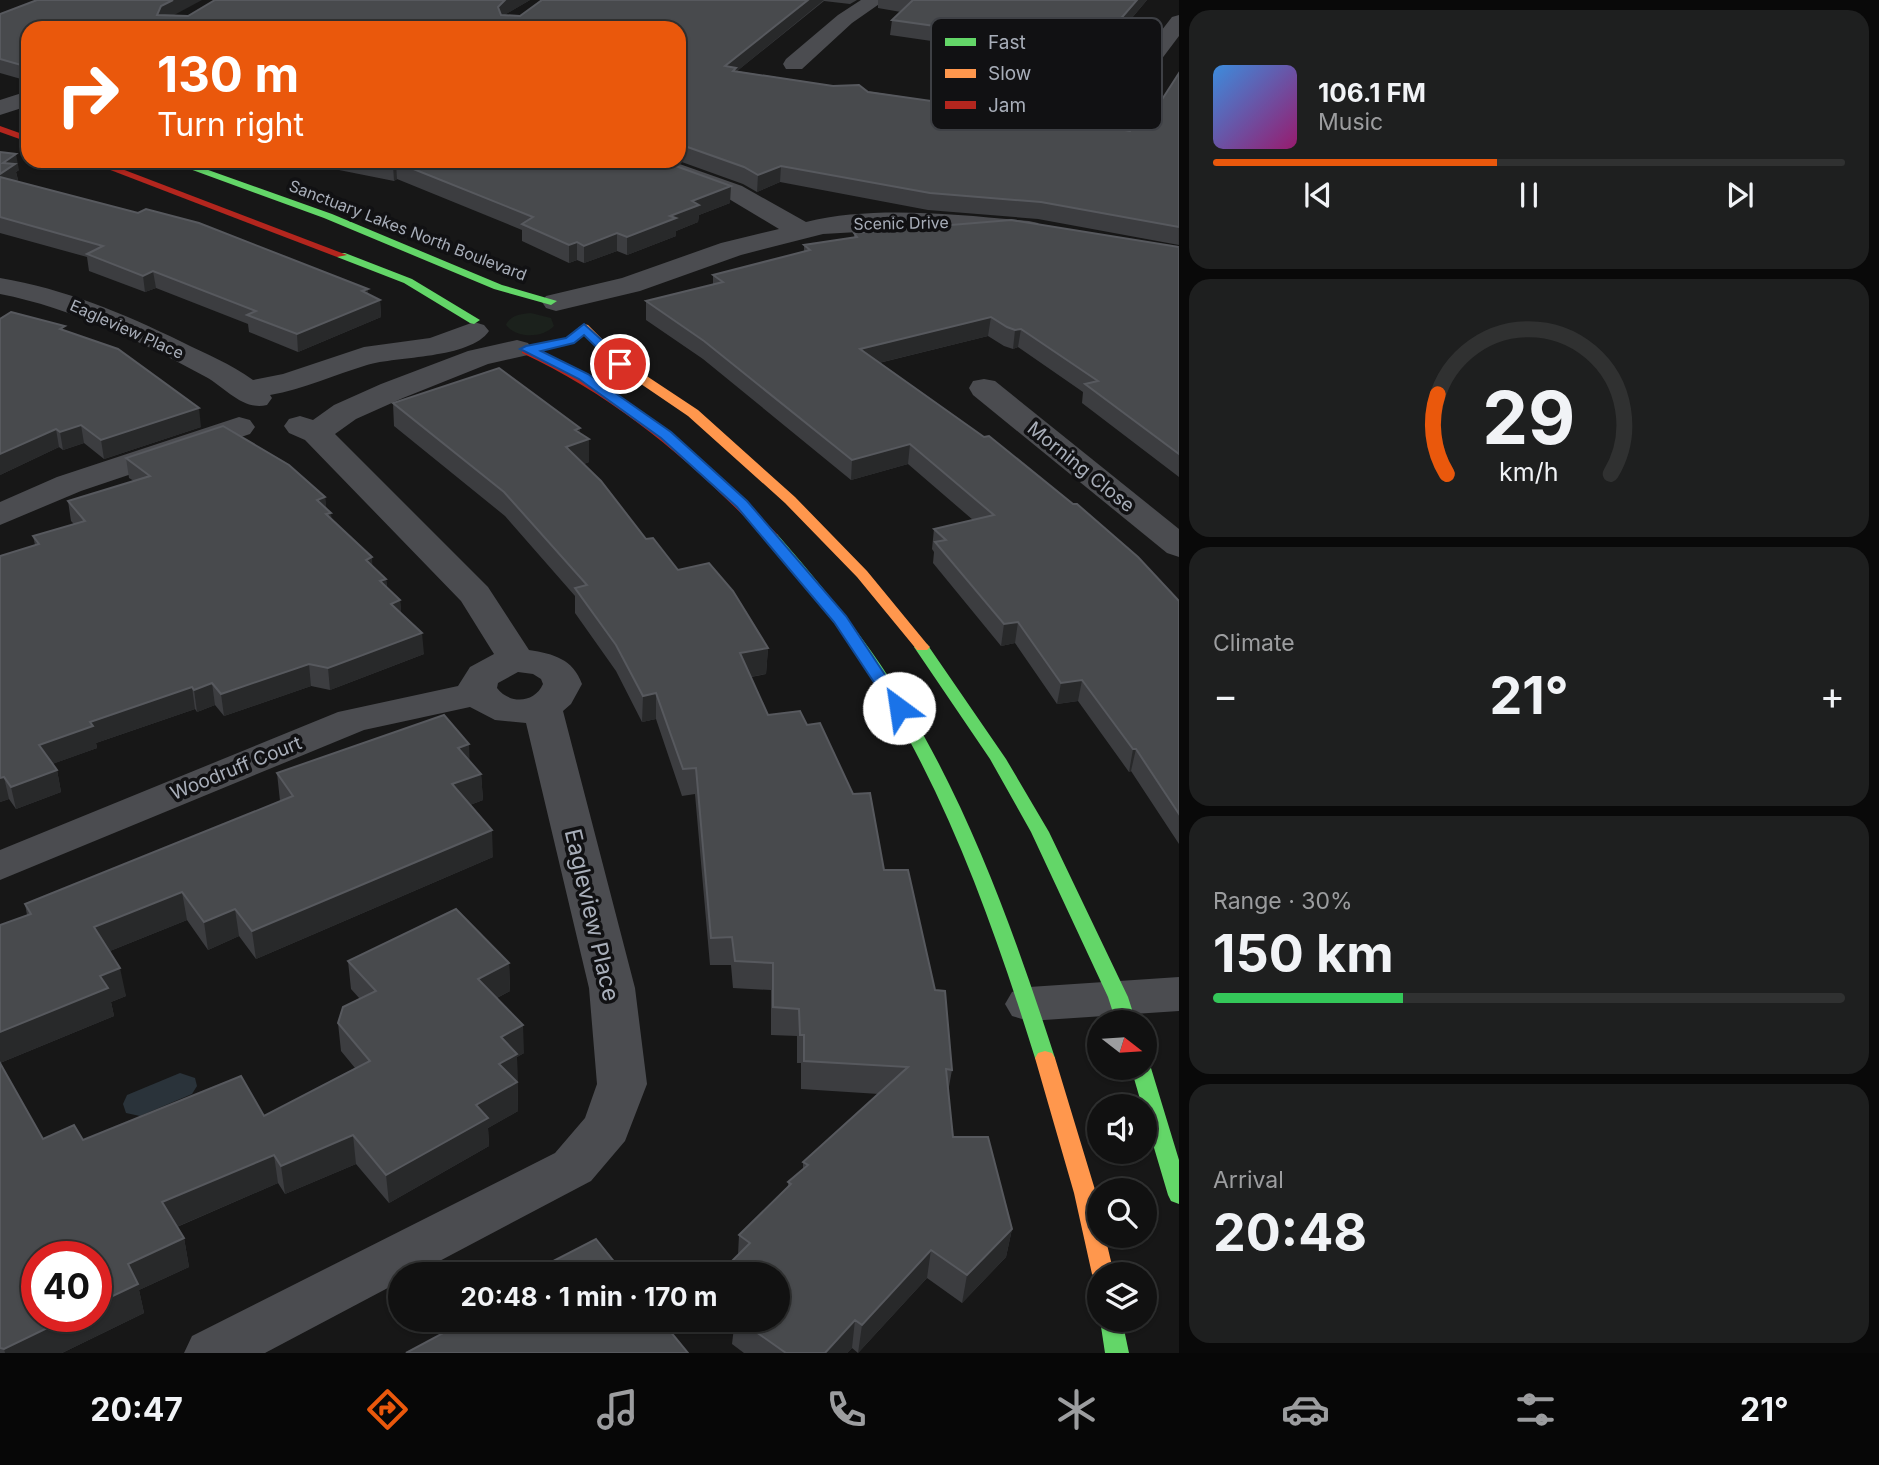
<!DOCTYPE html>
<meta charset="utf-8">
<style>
body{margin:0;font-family:Inter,sans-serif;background:#1e1f1f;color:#f1f3f6;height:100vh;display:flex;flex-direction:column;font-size:26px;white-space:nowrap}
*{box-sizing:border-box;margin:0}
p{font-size:23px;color:#9c9d9f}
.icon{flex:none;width:38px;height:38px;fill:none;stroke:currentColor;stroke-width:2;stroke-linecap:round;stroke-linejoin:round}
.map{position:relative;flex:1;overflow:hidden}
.details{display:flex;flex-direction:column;gap:10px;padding:10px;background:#090909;width:700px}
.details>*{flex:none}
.top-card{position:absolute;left:21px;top:21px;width:665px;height:147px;border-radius:21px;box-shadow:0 2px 5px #0004,0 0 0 2px #303131;background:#ea580c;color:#fff;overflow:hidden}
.needle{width:46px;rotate:107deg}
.fabs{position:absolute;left:1087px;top:1010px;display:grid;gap:14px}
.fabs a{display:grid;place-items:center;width:70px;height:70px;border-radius:50%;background:#111;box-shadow:0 2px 5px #0004,0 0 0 2px #303131;font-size:35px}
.speed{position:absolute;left:21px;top:1241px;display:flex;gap:14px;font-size:35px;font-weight:700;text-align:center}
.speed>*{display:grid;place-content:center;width:91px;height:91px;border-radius:50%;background:#111;box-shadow:0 2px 5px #0004,0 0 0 2px #303131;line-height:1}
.speed .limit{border:10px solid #d22;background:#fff;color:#111}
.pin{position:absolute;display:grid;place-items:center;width:60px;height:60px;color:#fff;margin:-30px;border:4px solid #fff;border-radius:50%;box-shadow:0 2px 7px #0007}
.me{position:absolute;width:77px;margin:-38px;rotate:329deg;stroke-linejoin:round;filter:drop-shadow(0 0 5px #0008)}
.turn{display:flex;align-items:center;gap:24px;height:147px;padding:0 21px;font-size:32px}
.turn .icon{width:91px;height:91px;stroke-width:2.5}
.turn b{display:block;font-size:49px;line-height:60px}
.big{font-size:52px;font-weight:700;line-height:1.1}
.details .card{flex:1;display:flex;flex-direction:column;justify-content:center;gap:10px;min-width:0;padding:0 24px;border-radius:21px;background:#1e1f1f}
.details .dial{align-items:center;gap:0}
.dial svg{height:182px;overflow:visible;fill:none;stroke:#303131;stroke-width:7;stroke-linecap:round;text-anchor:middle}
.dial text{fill:#f1f3f6;stroke:none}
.song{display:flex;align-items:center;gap:21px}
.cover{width:84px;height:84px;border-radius:10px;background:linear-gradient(135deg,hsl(210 70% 55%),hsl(320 70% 35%))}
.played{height:7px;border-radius:4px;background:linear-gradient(90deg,#ea580c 45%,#303131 45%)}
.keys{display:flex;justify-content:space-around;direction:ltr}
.heat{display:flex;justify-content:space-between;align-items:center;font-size:38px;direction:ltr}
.charge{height:10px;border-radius:5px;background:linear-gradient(90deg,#34c759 30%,#303131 0)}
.trip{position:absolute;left:388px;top:1262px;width:402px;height:70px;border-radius:35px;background:#111;box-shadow:0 2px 5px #0004,0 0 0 2px #303131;font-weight:700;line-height:70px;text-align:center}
.tabs{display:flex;height:112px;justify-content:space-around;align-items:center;background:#070707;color:#9c9d9f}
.tabs .icon{width:49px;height:49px}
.tabs .active{color:#ea580c}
.tabs b{font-size:32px;color:#f1f3f6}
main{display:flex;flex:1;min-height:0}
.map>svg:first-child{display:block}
</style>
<main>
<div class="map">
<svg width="1179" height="1353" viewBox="0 0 1179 1353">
<rect width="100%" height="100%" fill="#171717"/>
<path fill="#1b211c" d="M531 313 551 318 554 326C543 338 517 339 506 325 510 315 521 314 531 313Z"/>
<polygon fill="#2a333a" points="180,1073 195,1078 197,1086 192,1094 140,1116 126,1113 123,1104 127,1095"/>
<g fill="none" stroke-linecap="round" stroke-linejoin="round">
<g fill="#4b4c50" fill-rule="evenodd">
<polygon points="861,0 885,0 852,23 802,69 786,69 783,64 786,59 838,15"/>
<polygon points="1179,15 1179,36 1115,121 1099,121 1095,116 1099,111 1172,17"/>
<polygon points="28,91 28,106 0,115 0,100"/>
<path d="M635 161H671L742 186 806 222C875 205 958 215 1029 221L1038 223 1042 229 1038 235 1029 237 928 228 823 234 741 255 640 291 556 311 546 308 542 302 546 296 622 278 721 243 779 229 724 196 638 166Z"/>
<path d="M0 278C65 289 123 313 182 342 206 354 231 364 253 380L283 374 364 347 430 338 474 322 484 325 489 331C470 359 397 356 367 365 334 375 304 389 270 395L272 398 267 405C243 411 226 388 206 377 142 342 72 308 0 294Z"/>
<path d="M517 340 528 343 532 349 528 355 488 364 403 398 356 419 335 434 488 587 529 650C554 654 573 659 582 684L571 704 563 711 635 988 647 1084 625 1141 591 1181 415 1274H401V1281L265 1353H184L192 1336 555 1153 585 1118 597 1084 589 988 526 723 495 720 470 707 364 730 0 880V850L338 712 458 686 470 667 494 654 461 601 305 440 289 433 284 426 289 419 300 416 313 420 334 405 381 384 468 351ZM518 672 533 674 541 679 543 684C534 704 509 704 497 688L498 683Z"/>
<polygon points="984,379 995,381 1179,529 1179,557 1167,553 973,395 969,388 973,381"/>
<polygon points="239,417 250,420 255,427 250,434 81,491 0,525 0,502 57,477"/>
<polygon points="1179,977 1179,1011 1029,1021 1012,1016 1005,1004 1012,992 1029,987"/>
</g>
<g fill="#63d668" fill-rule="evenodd">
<polygon points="168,161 183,161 332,214 502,285 557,301 551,305 494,289 324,218"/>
<polygon points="337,253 345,253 412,279 480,320 474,324 470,323 404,283 337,257"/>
<path d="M772 533 777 534C810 572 842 610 871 651 957 773 1009 916 1055 1058L1052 1063 1045 1065 1038 1063 1035 1058C991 917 941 777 857 654 829 613 795 577 765 537Z"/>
<polygon points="922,642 927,644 1006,759 1049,832 1128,997 1136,1022 1116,1022 1108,997 1031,832 990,759 914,647"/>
<polygon points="1144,1062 1151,1068 1179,1160 1179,1204 1171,1201 1168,1195 1144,1114 1144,1106 1142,1106 1131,1068 1144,1068"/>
<polygon points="1100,1320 1122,1320 1129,1353 1105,1353"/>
</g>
<g fill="#ff974d" fill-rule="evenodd">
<polygon points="584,324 588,325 624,361 698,410 795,497 867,571 927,644 930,647 927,650 917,650 857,577 785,503 688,416 616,367 580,331 578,328"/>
<polygon points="1045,1051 1052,1053 1055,1058 1096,1193 1099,1208 1099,1236 1105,1236 1114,1274 1099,1274 1099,1282 1092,1274 1074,1193 1035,1058 1038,1053"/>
</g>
<g fill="#b3261e" fill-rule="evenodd">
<polygon points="0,126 28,136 28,142 0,132"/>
<polygon points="87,161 101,161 347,255 337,257"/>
<path d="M526 346C546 352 566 364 584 374 657 415 719 474 777 534L779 537 777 540H767C694 463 618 398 522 353V347Z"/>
</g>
</g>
<g fill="#3c3d40">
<polygon points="530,0 504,15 520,16 542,0 857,0 850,4 824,1 737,71 931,101 980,48 890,35 892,20 901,12 878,8 878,0 1147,0 1115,38 1054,118 1130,131 1143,129 1179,73 1179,245 1038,219 928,210 780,182 757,192 743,184 679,161 679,28 28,28 28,81 0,73 0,14 188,16"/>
<polygon points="0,152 19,170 16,172 18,180 16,181 368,294 380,300 381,317 298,352 249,332 248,324 156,288 145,292 89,271 87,257 0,233"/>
<polygon points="294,161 662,161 730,203 699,215 698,222 676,231 676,236 627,255 617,251 584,263 577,260 569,263 522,241 522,230 397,179 394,181"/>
<polygon points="854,233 1179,247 1179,477 1082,403 1083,392 1018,347 1013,349 1004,346 988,336 879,363 1179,601 1179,844 1131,771 1129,772 1078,701 1057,704 1015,643 1001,646 933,563 934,552 932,549 934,529 973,520 908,464 851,480 703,359 646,320 646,301 713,285 713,275 804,252 804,245 854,237"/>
<polygon points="66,331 201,427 104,459 84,443 63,450 59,447 0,475"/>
<polygon points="393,403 580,428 580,433 589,462 584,464 646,539 678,570 768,648 766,674 751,677 768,715 807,725 884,870 952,1070 948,1092 953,1137 1012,1229 1006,1257 962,1303 927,1278 858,1353 852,1348 847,1353 744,1353 732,1344 734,1327 723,1320 779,1320 738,1255 739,1235 788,1188 788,1182 803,1170 803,1162 879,1094 801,1089 801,1063 797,1063 797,1036 771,1035 771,990 733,988 731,965 710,965 695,794 682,796 656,719 642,722 616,671 575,613 575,596 505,516 394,426"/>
<polygon points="126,458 325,497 326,509 331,519 372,557 372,566 386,579 387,587 400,600 401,613 424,654 330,690 311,686 224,716 215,705 197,712 195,709 96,743 97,748 52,764 57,770 61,792 16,809 9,799 0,802 0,556 35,545 33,536 74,524 71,521 68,501 134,481 129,478"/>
<polygon points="470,761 481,774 483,800 470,805 493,857 256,959 239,936 208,950 187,920 110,951 126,996 111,1002 114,1016 0,1063 27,915 25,904 280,801 277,773"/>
<polygon points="348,961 509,963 510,991 497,998 524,1053 517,1057 518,1111 488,1128 489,1146 389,1203 356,1164 285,1194 278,1183 177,1227 184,1238 189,1267 139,1290 144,1313 62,1353 0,1353 0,1063 43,1139 83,1140 264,1116 355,1068 341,1051 338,1023 360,999 351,989"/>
<polygon points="442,1320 688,1353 443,1333"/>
</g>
<g fill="#28292a">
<polygon points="173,0 202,0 163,21 157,15 161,6"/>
<polygon points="505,0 530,0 503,16 499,22 498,7"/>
<polygon points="808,0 824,0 736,72 725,66"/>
<polygon points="1137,0 1147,0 1115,38 1042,132 1045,116 1117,23"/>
<polygon points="16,154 19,170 16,172 18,180 0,191 0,174 3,163"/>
<polygon points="396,162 397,179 394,181 393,165"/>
<polygon points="781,166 780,182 757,192 758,175"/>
<polygon points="731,186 730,203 699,215 698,222 676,231 676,236 627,255 627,237 692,201"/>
<polygon points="617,233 617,251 584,263 584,246"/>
<polygon points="577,242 577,260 569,263 569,245"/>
<polygon points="153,271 156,288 145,292 143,276"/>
<polygon points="368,289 369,304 380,300 381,317 298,352 297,334 362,291"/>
<polygon points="991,317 988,336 858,368 860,349"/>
<polygon points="1021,329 1018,347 1013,349 1015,330"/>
<polygon points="199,408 201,427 104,459 101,440"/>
<polygon points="81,425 84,443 63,450 60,432"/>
<polygon points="580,428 580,442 589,439 589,462 566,470 566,447 575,430"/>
<polygon points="56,429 59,447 0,475 0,454"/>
<polygon points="910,444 908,464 851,480 852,460"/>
<polygon points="325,497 327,514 331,513 333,533 317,500"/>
<polygon points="372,557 373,578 366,560"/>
<polygon points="386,579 388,599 380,581"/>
<polygon points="400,600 402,621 391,604"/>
<polygon points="1018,622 1015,643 1001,646 1004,624"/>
<polygon points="422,633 424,654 330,690 328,668"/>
<polygon points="768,648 766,674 739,679 740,653"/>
<polygon points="309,664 311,686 224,716 221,694"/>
<polygon points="1082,680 1078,701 1057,704 1061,683"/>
<polygon points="212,683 215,705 197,712 194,690"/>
<polygon points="192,687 195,709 96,743 97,748 44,767 39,745 90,722"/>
<polygon points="656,693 656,719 642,722 643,696"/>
<polygon points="469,744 470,771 458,748"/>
<polygon points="1133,749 1136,749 1131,771 1129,772"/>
<polygon points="57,770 61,792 16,809 11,787"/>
<polygon points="481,774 483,800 454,811 452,784"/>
<polygon points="4,777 9,799 0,802 0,778"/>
<polygon points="492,830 493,857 256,959 252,931"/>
<polygon points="182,892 187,920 100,955 94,927"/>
<polygon points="235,909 239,936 208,950 204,922"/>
<polygon points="509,963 510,991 479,1007 478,979"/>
<polygon points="120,968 126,996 111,1002 114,1016 0,1063 0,1032 100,976"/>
<polygon points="523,1025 524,1053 517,1057 518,1111 488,1128 489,1146 389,1203 386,1175 476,1105 499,1064 501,1037"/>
<polygon points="353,1135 356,1164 285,1194 281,1166"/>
<polygon points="274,1155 278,1183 167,1231 162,1202"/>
<polygon points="1012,1229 1006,1257 962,1303 967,1275"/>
<polygon points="184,1238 189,1267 139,1290 144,1313 62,1353 5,1353 4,1349 72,1316 96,1316 96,1304 128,1264"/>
<polygon points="931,1250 927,1278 858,1353 862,1325"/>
<polygon points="855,1320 852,1348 847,1353 825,1353"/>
</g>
<g fill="#484a4d" stroke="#57595e" stroke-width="2">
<polygon points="37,0 173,0 161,6 157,15 188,16 215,0 505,0 498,7 501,15 520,16 542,0 808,0 725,66 736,68 733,71 833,86 859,85 868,92 931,101 992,34 892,20 913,0 1137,0 1117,23 1045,116 1130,131 1132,128 1143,129 1179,73 1179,227 1041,202 930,193 781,166 758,175 744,167 679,144 679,28 28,28 28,67 0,59 0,14"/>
<polygon points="0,152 16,154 3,163 15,164 0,174"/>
<polygon points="374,161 662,161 731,186 692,201 699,205 670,216 676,218 627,237 617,233 584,246 577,242 569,245 522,224 533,217 396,162 393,165"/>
<polygon points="0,177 138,213 146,209 199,223 368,289 362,291 380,300 297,334 247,315 256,311 153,271 143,276 87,254 103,246 0,217"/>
<polygon points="1011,220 1179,247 1179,454 1085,384 1098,381 1021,329 1015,330 1007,327 991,317 860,349 984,437 989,436 1073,504 1077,504 1138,557 1179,601 1179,814 1136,749 1133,749 1082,680 1061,683 1018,622 1004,624 935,542 946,540 934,529 994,515 910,444 852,460 704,341 646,301 723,282 713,275 810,250 804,245 857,237 854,233"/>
<polygon points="11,312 65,326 60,329 118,349 199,408 101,440 81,425 60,432 56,429 0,454 0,319"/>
<polygon points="499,368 580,428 575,430 589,439 566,447 601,481 646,539 653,538 678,570 709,563 733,591 768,648 740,653 768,715 800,711 807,725 820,723 853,794 870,793 884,870 908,870 935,990 945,991 952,1070 946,1069 953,1137 988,1137 1012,1229 967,1275 931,1250 862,1325 855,1320 825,1353 786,1353 739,1320 779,1320 779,1274 719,1274 750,1243 739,1235 791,1184 788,1182 808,1165 803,1162 908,1067 804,1061 804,1035 800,1035 799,1009 773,1007 773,963 735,961 732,937 711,938 696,768 683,769 656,693 643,696 616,645 575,588 587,585 504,492 393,403"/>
<polygon points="223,426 289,465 325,497 317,500 331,513 326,514 372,557 366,560 386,579 380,581 400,600 391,604 422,633 328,668 309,664 221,694 212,683 194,690 192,687 90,722 93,726 39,745 57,770 11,787 4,777 0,778 0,556 39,544 33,536 85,521 68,501 150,476 126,458"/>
<polygon points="444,715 469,744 458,748 481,774 452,784 492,830 252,931 235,909 204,922 182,892 94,927 120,968 100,976 108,988 0,1032 0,925 31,914 25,904 293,796 277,773"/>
<polygon points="456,909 509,963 478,979 523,1025 501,1037 517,1054 499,1064 517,1082 476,1105 488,1118 386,1175 353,1135 281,1166 274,1155 162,1202 184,1238 128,1264 138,1284 96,1304 96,1256 37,1256 37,1316 72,1316 4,1349 0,1348 0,1063 43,1139 74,1125 83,1140 241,1076 264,1116 370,1061 338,1023 343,1007 376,991 348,961"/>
<polygon points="596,1239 624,1274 528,1274"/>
<polygon points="442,1320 661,1320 688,1353 406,1353 449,1330"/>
</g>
<polygon fill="#1a73e8" stroke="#114b97" stroke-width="2" points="584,324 625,361 625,366 616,366 584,335 574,343 541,351 588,374 671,432 747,501 846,616 907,708 905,711 893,711 834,622 737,507 661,438 579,379 520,349 526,346 566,338"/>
<g text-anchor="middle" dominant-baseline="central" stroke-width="7" stroke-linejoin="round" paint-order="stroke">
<g font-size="16" fill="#a8aeb9" stroke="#111113">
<text transform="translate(901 223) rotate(-1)">Scenic Drive</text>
<text transform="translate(408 230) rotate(21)">Sanctuary Lakes North Boulevard</text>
<text transform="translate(127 329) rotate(24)">Eagleview Place</text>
</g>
<g font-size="19" fill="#a8aeb9" stroke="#111113">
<text transform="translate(1081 467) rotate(39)">Morning Close</text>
<text transform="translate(236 768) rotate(-22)">Woodruff Court</text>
</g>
<g font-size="23" fill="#a8aeb9" stroke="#111113">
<text transform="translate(592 915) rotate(77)">Eagleview Place</text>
</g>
</g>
<rect x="931" y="18" width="231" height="112" rx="10" fill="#111113" stroke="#3e4045" stroke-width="2"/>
<rect x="945" y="38" width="31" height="8" fill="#63d668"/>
<rect x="945" y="69" width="31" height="9" fill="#ff974d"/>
<rect x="945" y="101" width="31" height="8" fill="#b3261e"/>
<g font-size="19" fill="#a8aeb9">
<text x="988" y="49">Fast</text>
<text x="988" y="80">Slow</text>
<text x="988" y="112">Jam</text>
</g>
</svg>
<div class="fabs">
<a><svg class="needle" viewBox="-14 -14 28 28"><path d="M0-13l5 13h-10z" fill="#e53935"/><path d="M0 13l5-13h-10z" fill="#9c9d9f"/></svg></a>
<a><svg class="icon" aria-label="sound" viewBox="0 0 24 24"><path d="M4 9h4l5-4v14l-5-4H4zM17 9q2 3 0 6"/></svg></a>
<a><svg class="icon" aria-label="search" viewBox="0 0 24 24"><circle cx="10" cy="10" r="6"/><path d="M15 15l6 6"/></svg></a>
<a><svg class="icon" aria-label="layers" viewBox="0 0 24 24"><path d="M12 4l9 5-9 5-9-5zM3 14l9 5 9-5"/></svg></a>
</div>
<div class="speed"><div class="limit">40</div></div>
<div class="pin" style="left:620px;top:364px;background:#d93025"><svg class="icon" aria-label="arrive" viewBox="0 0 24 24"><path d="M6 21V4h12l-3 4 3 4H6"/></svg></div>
<svg class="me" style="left:899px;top:708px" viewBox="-20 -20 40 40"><circle r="19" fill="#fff"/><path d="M0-13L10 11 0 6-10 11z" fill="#1a73e8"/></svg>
<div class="trip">20:48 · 1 min · 170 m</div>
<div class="top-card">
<div class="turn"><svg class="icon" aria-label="right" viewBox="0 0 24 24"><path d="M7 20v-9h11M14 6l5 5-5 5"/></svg><div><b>130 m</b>Turn right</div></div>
</div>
</div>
<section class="details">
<div class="card">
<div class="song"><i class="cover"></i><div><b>106.1 FM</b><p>Music</p></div></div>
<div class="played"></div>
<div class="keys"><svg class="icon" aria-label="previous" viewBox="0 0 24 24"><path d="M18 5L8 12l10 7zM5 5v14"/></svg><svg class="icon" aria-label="pause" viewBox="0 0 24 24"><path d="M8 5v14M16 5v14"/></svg><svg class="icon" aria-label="next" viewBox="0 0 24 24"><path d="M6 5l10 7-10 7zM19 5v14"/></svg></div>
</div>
<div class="card dial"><svg viewBox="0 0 100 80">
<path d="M14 69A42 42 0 1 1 86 69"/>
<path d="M14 69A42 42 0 0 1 10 34" stroke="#ea580c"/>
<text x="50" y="56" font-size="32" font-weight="700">29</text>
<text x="50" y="72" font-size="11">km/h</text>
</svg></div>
<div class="card"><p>Climate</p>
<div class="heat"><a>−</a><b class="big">21°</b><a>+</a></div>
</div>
<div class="card"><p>Range · 30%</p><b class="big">150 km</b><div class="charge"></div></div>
<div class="card"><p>Arrival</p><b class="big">20:48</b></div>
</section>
</main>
<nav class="tabs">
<b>20:47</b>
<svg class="icon active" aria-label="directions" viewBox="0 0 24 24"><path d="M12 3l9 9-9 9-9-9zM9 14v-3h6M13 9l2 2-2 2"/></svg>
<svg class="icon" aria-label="music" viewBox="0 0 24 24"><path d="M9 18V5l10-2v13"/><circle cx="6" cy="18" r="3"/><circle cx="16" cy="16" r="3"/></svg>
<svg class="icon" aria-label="phone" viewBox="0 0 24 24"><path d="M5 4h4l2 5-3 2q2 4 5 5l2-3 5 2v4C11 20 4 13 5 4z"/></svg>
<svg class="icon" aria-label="climate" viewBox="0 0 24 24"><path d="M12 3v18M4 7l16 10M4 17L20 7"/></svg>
<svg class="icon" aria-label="car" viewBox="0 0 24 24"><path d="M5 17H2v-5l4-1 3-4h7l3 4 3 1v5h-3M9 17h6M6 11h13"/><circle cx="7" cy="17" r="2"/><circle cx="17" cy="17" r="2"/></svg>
<svg class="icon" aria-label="filters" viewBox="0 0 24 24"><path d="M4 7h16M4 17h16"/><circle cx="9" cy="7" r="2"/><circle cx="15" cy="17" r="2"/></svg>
<b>21°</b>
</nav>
